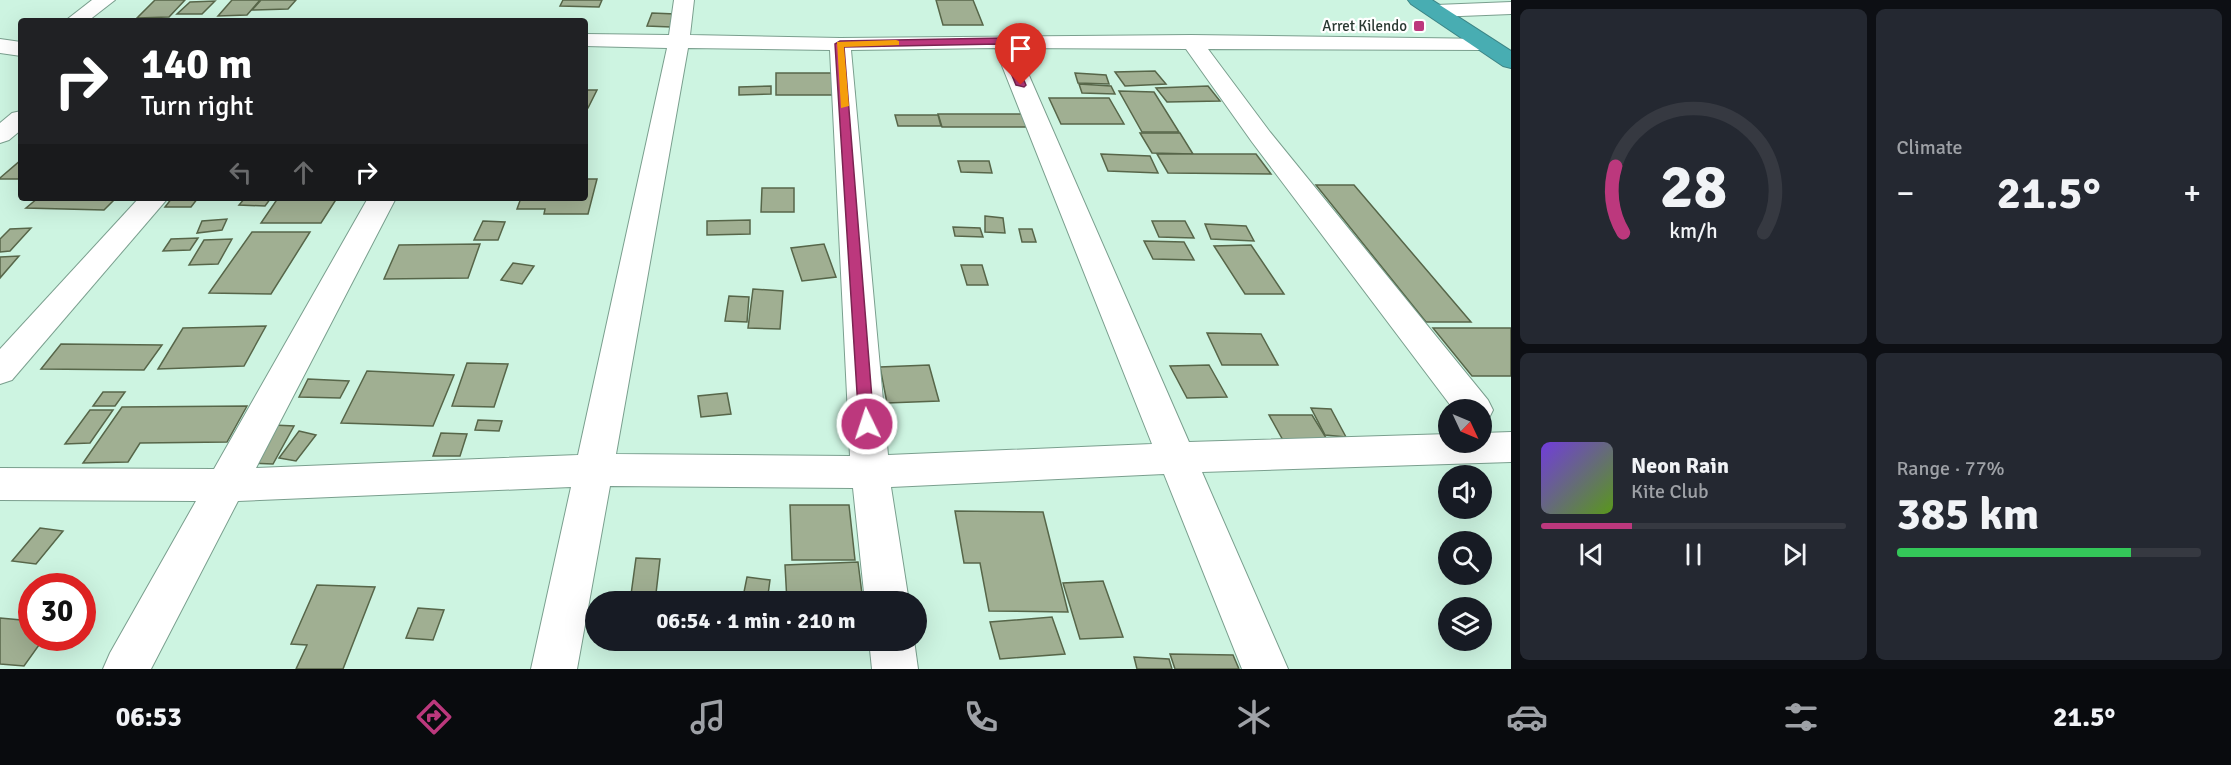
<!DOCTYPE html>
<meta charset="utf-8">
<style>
body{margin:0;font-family:Signika,sans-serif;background:#242831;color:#f1f3f6;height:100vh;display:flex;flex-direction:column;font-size:22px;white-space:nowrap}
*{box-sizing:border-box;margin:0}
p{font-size:20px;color:#9ea1a6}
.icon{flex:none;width:33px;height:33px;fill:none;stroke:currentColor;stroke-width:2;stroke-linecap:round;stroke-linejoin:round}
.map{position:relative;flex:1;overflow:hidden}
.details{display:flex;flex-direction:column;gap:9px;padding:9px;background:#0d0f14;width:720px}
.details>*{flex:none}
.top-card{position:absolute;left:18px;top:18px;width:570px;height:183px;border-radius:6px;box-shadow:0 6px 24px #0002;background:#202124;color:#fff;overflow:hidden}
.needle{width:39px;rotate:134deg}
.fabs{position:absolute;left:1438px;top:399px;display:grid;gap:12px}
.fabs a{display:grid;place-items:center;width:54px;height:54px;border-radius:50%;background:#171b24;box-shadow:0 6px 24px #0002;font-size:30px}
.speed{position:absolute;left:18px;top:573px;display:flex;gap:12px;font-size:30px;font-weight:700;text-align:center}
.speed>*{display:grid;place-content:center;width:78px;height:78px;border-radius:50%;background:#171b24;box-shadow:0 6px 24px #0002;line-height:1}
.speed .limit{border:9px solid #d22;background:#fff;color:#111}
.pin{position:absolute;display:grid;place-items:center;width:51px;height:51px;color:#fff;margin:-62px -26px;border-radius:50% 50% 50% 0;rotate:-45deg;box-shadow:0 0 6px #0007}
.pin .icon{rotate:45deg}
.me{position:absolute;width:66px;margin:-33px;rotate:356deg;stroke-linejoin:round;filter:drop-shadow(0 0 4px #0008)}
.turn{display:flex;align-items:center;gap:21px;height:126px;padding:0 24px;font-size:27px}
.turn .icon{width:78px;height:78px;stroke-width:2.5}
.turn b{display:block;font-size:42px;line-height:51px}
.lanes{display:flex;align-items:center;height:57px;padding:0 24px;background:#0003;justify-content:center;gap:30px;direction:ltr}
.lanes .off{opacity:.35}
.big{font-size:45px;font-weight:700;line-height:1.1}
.details .tile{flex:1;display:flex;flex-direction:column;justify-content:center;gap:9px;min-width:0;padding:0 21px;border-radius:9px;background:#242831}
.details .dial{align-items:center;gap:0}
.dial svg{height:156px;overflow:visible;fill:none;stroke:#363941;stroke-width:7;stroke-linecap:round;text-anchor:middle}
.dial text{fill:#f1f3f6;stroke:none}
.song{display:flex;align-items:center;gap:18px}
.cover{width:72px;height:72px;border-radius:9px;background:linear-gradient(135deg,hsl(260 70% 55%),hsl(90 70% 35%))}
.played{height:6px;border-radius:3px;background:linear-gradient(90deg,#bc387d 30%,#363941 30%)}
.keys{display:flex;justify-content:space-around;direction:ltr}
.heat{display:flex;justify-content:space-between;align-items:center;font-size:33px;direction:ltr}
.charge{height:9px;border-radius:4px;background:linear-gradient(90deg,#34c759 77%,#363941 0)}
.details .tiles{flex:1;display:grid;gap:9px;grid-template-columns:repeat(2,1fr)}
.trip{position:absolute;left:585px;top:591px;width:342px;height:60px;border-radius:30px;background:#171b24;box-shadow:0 6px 24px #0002;font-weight:700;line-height:60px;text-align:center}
.dock{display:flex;height:96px;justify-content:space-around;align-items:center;background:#090b0e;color:#9ea1a6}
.dock .icon{width:42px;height:42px}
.dock .on{color:#bc387d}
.dock b{font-size:27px;color:#f1f3f6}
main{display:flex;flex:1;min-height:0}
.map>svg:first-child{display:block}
</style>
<main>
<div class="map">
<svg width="1511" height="669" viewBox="0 0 1511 669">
<rect width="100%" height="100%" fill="#cdf4e1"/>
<g fill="#a0af92" stroke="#576649" stroke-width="1.5">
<polygon points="155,0 185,0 169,17 137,18"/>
<polygon points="232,0 260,0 247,15 218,16"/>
<polygon points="261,0 296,0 288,9 252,10"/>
<polygon points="563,0 602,0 599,7 560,6"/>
<polygon points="936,0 973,0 983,25 943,25"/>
<polygon points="215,1 202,14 177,14 190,2"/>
<polygon points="652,13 675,14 671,27 647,26"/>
<polygon points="1155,71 1166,84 1125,86 1115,72"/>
<polygon points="776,73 852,73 855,95 776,95"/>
<polygon points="1075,73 1106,75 1109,84 1078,83"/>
<polygon points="1079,84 1111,86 1115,94 1082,93"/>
<polygon points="771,86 771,94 739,95 739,87"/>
<polygon points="1208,86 1220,101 1167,102 1156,88"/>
<polygon points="585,90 597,90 588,108 585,108"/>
<polygon points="1119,91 1154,92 1179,132 1142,132"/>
<polygon points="1049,98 1109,98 1124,124 1061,124"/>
<polygon points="938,114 1025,114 1031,127 942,127"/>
<polygon points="895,115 938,115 941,126 898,126"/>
<polygon points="1140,133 1180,133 1193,154 1152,153"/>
<polygon points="1101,154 1150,156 1158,173 1108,171"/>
<polygon points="1157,154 1256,154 1271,174 1168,173"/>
<polygon points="21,160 21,179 0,179 0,178"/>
<polygon points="958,161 989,161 992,173 961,172"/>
<polygon points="585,179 597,179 588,214 544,214 545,209 517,209 521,198 585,198"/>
<polygon points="1316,185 1354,185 1471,322 1426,322"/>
<polygon points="762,188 794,188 794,212 761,212"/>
<polygon points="38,198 116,198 104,210 26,208"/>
<polygon points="172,198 198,198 191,207 165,207"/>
<polygon points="245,198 271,198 265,206 239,205"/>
<polygon points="278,198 337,198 321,223 261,223"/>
<polygon points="985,216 1003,218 1005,233 985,232"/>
<polygon points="227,219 222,230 197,233 202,221"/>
<polygon points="750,220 750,234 707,235 707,221"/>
<polygon points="483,221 505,222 498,240 474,240"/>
<polygon points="1152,221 1185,221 1194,238 1159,237"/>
<polygon points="1205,224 1246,226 1254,241 1211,239"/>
<polygon points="953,227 980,228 983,237 955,236"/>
<polygon points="31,228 10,251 0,252 0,239 10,229"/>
<polygon points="1019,229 1032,229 1036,242 1022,242"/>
<polygon points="252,232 310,232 271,294 209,293"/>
<polygon points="198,238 190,250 163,251 171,239"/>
<polygon points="232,239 218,264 189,265 204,240"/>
<polygon points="1144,241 1184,242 1194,260 1153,259"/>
<polygon points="480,244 468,278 384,279 399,245"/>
<polygon points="824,244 836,277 802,281 791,248"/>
<polygon points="1251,245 1284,294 1245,294 1214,246"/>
<polygon points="19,256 0,278 0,257"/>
<polygon points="513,263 534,266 522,284 501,280"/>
<polygon points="961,265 982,265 988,285 967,285"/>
<polygon points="753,289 783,291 780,329 748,328"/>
<polygon points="729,296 749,297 747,322 725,321"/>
<polygon points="266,326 244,366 158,369 183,328"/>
<polygon points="1433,328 1511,328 1511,376 1472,376"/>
<polygon points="1207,333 1261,334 1278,365 1222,365"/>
<polygon points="61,344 162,345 144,370 41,369"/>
<polygon points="467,363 508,364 494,407 452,406"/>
<polygon points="929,365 939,401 887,403 880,367"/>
<polygon points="1209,365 1227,397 1187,398 1170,366"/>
<polygon points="367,371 454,375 433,426 341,423"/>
<polygon points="308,379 349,381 340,398 299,397"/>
<polygon points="103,392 125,392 115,406 93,406"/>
<polygon points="727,393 731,414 701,417 698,396"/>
<polygon points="247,406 227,442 140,443 128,462 83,463 122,407"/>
<polygon points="1311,408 1331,409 1346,437 1325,435"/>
<polygon points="90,410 113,410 90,443 65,444"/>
<polygon points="1269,415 1312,415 1328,441 1284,442"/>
<polygon points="478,420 502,421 499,431 475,430"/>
<polygon points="273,425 294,426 273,464 250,463"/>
<polygon points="299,431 316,435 296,461 279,458"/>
<polygon points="441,433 467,434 460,456 433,456"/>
<polygon points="790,505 849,505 855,560 792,560"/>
<polygon points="955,511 1043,512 1068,612 989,611 980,563 964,563"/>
<polygon points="40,528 63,531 36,564 12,561"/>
<polygon points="636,558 660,559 655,602 630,602"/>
<polygon points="858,562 863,602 787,602 785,565"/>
<polygon points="747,577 770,580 767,602 742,602"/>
<polygon points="1103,581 1123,637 1080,639 1063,583"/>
<polygon points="317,585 375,587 343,669 296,669 307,645 291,644"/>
<polygon points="418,608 444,610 433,640 406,638"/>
<polygon points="1052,617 1065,654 1000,659 990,622"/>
<polygon points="0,618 32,621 32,638 44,638 24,666 0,664"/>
<polygon points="1170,654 1233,655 1239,669 1175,669"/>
<polygon points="1134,657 1169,659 1172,669 1137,669"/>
</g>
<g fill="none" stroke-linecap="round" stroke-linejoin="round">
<defs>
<g id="minor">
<polygon points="92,0 115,0 88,21 65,21"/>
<path d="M674 0H694L690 35 840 38 1191 35 1492 39 1495 44 1492 49 1484 50 1208 49 1270 132 1488 400 1493 410 1488 420 1482 422V410H1454L1252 142 1186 49 1017 48 1189 442 1449 434V442H1482V433L1511 432V462L1202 472 1288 669H1242L1164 474 891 487 909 602H865L853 488 610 486 577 669H531L571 487 238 501 151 669H103L110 653 196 501 0 500V468L214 469 368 198H396L256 468 578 455 667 48 585 46V34L669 35ZM688 48 830 50 850 456 616 454ZM995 48 1152 444 888 455 851 50Z"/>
<polygon points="1511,2 1511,14 1436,17 1429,15 1426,11 1429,7 1436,5"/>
<polygon points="0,39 21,42 21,56 0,53"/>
<polygon points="21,111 21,130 9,140 0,143 0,123 12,113"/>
<polygon points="139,198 168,198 12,380 0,384 0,349"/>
<polygon points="869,640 914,640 918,669 872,669"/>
</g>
<polygon id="highway" points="1408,0 1432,0 1511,51 1511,68 1503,66 1411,4"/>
</defs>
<use href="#minor" stroke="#7a9f8e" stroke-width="2"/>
<use href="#highway" stroke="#3d8485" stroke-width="2"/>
<use href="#minor" fill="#fff" fill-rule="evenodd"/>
<use href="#highway" fill="#48adb2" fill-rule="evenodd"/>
</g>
<polygon fill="#bc387d" stroke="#7a2451" stroke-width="1.5" points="1003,38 1007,41 1026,85 1024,87 1016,85 999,44 844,47 874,424 872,428 862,428 859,424 835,44 840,41"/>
<polygon fill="#f59e0b" points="896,40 899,41 899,45 844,47 849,106 841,108 837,42"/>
<rect fill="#bc387d" stroke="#fff" stroke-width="2" x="1413" y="20" width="12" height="12" rx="3"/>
<g text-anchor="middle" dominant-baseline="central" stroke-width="4.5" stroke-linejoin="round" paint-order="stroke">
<g font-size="15" fill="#293831" stroke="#fff" text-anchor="end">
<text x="1407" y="26">Arret Kilendo</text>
</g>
</g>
</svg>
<div class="fabs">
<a><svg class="needle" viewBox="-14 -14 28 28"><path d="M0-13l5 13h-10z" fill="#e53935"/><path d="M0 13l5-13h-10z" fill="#9ea1a6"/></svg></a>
<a><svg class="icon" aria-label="sound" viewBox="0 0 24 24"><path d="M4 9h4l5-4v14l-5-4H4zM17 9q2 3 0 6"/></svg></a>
<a><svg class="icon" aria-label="search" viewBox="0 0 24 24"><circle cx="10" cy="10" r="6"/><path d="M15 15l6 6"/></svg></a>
<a><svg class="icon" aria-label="layers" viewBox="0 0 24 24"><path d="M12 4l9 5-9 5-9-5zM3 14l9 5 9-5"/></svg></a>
</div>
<div class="speed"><div class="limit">30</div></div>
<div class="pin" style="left:1021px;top:85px;background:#d93025"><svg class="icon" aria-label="arrive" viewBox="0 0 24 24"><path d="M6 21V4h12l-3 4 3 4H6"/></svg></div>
<svg class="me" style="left:867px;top:424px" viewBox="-20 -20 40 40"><circle r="17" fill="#bc387d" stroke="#fff" stroke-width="3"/><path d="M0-11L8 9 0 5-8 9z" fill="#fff"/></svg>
<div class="trip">06:54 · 1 min · 210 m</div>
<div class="top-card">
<div class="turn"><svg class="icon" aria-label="right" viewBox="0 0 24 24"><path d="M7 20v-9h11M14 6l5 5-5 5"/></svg><div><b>140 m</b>Turn right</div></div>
<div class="lanes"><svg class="icon off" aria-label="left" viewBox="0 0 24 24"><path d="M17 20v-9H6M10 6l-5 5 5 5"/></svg><svg class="icon off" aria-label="ahead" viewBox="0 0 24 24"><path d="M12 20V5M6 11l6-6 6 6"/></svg><svg class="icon" aria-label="right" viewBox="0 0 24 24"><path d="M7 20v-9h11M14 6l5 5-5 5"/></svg></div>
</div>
</div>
<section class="details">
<div class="tiles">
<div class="tile dial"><svg viewBox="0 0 100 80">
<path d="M14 69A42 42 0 1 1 86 69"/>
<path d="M14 69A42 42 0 0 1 10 35" stroke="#bc387d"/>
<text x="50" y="56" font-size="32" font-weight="700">28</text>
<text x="50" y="72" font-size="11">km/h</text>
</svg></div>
<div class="tile"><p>Climate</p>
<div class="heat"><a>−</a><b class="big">21.5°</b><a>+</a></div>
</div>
<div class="tile">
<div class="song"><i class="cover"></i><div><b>Neon Rain</b><p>Kite Club</p></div></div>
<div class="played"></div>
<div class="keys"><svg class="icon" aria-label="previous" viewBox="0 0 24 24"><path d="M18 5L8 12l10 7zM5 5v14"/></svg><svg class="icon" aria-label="pause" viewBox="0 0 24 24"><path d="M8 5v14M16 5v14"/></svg><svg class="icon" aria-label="next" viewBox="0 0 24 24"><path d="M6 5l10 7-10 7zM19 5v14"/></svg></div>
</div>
<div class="tile"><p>Range · 77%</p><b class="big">385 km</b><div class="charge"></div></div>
</div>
</section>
</main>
<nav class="dock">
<b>06:53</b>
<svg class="icon on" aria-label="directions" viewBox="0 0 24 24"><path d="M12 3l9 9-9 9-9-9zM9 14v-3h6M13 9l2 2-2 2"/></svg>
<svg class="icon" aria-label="music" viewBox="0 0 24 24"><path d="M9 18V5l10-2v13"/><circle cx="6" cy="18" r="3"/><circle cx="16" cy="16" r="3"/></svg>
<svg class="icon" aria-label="phone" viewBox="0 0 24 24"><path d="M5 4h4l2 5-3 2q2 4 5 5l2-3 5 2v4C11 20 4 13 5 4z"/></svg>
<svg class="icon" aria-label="climate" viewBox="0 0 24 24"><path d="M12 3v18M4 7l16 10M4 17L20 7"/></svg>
<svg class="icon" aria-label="car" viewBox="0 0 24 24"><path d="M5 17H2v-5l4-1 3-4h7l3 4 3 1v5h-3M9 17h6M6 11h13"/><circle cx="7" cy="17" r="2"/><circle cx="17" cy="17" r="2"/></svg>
<svg class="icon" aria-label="filters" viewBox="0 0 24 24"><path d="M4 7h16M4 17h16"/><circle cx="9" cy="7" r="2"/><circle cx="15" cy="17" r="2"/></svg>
<b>21.5°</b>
</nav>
